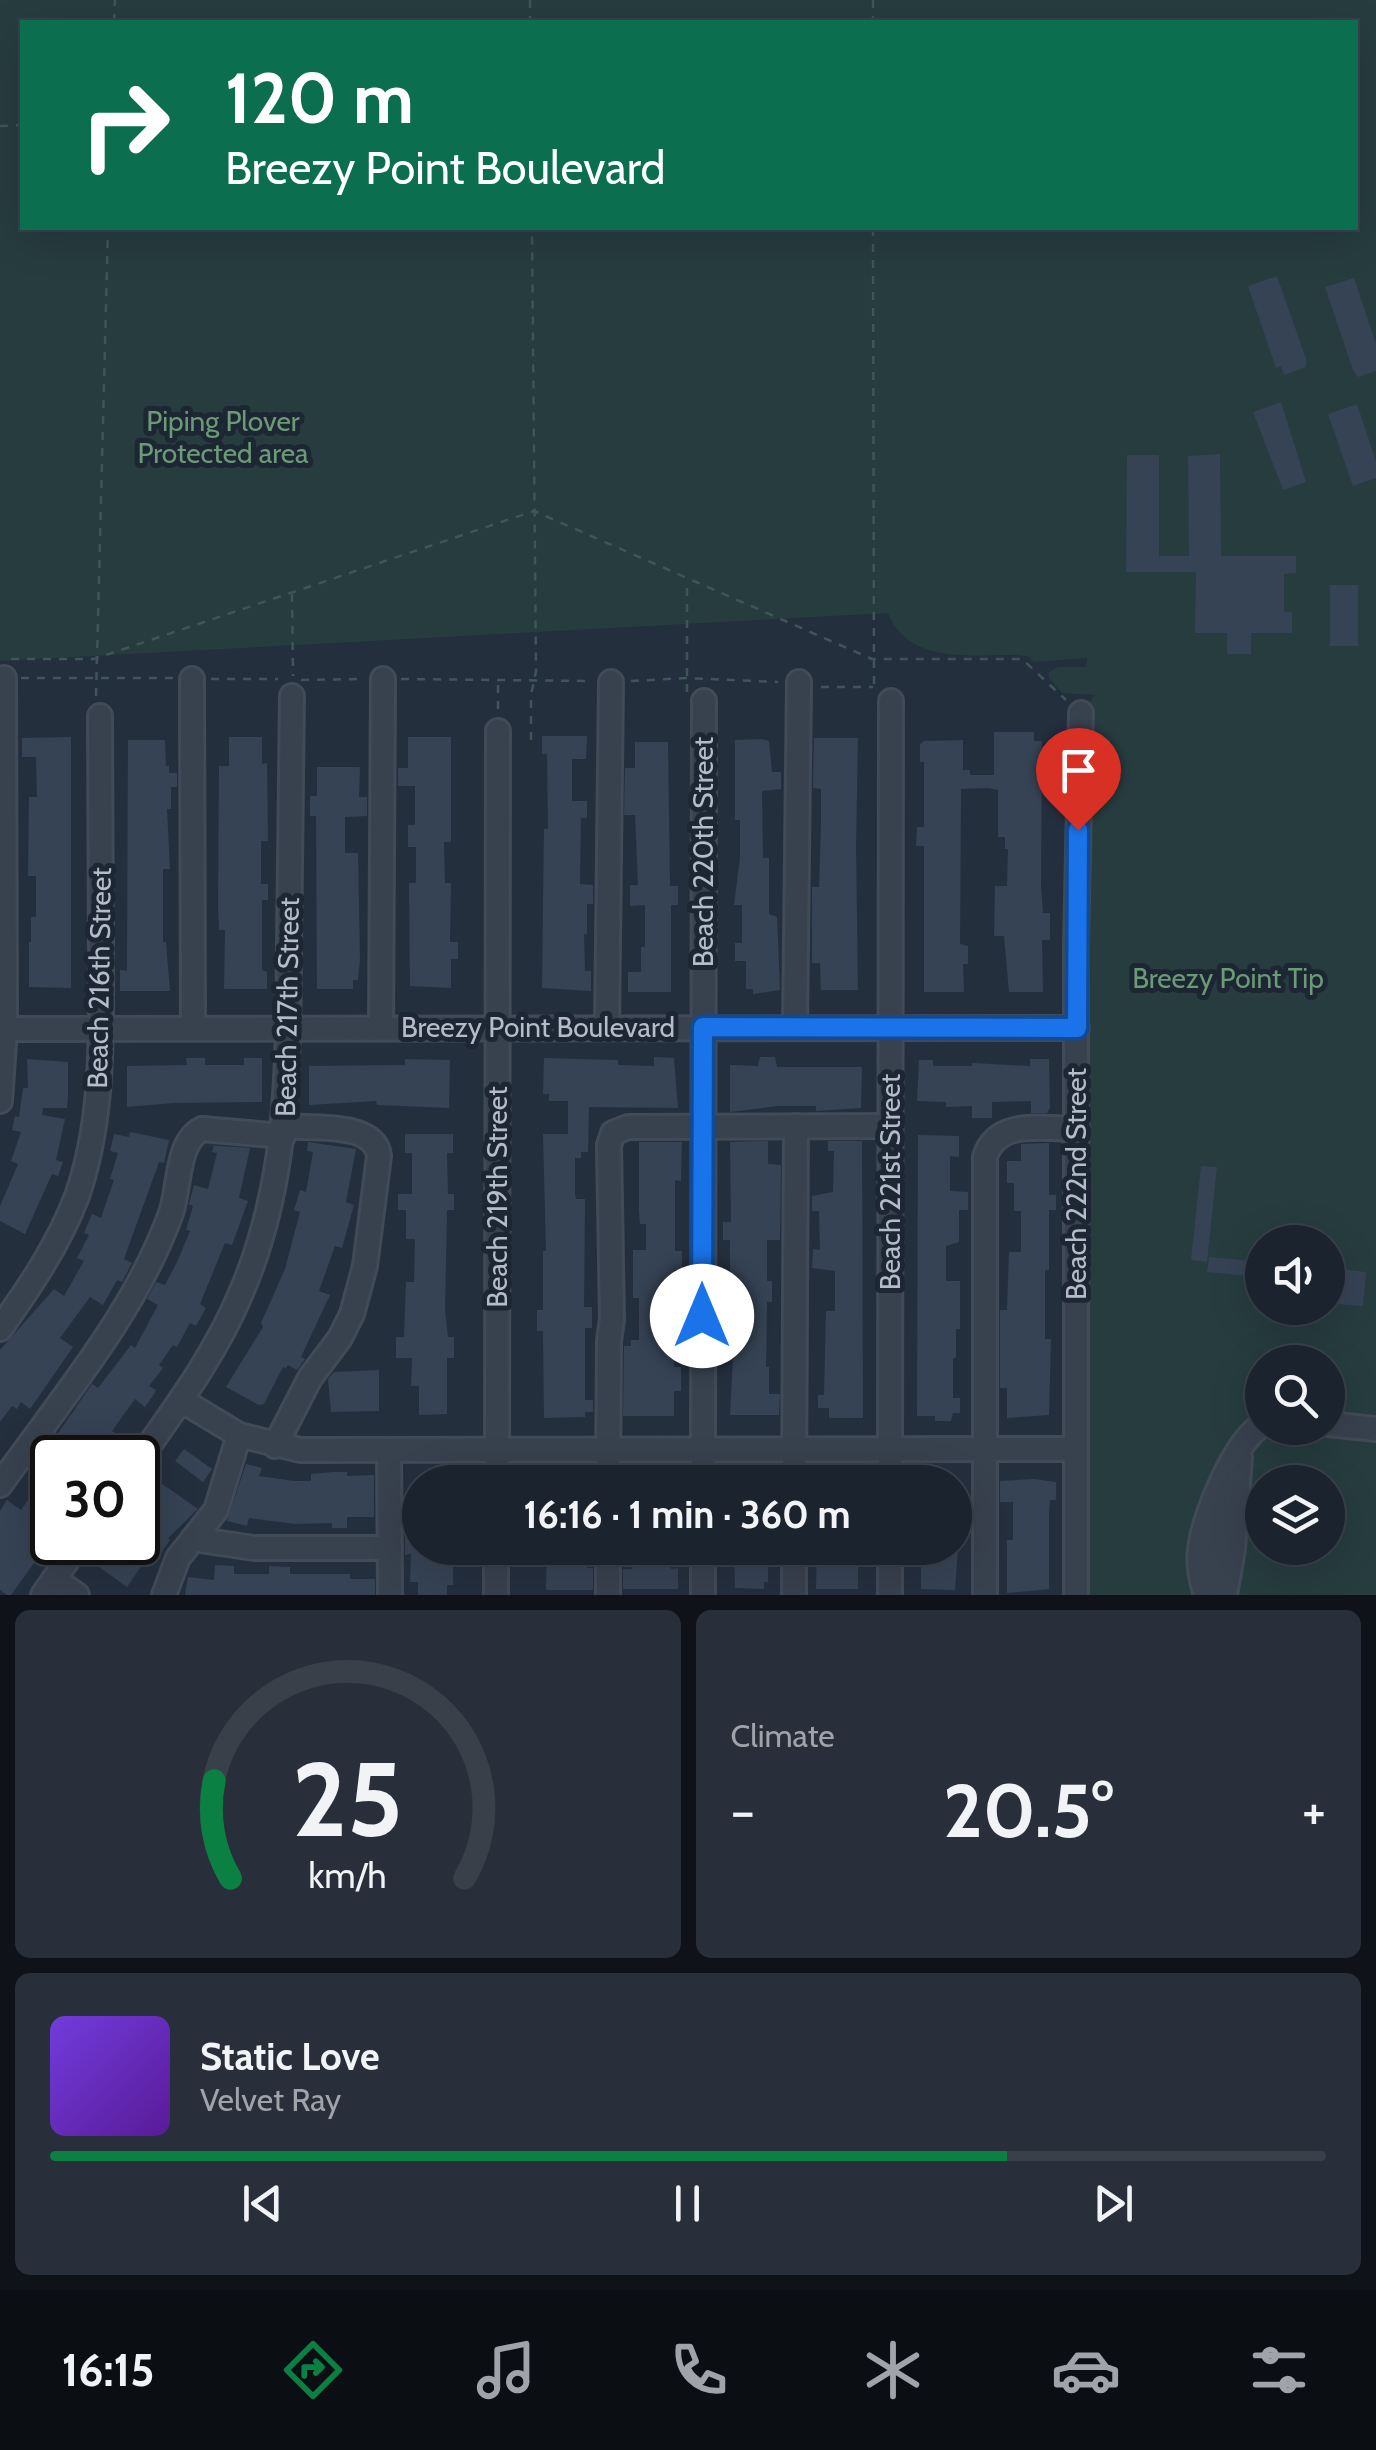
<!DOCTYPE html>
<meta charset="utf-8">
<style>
body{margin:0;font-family:Cabin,sans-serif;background:#282f3a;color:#f1f3f6;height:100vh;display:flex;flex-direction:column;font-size:38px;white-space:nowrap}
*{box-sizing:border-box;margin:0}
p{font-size:32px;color:#a0a4aa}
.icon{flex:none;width:55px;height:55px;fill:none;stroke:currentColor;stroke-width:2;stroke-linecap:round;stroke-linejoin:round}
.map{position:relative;height:1595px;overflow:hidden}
.side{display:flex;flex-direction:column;gap:15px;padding:15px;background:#0f1319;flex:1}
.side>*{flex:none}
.banner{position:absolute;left:20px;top:20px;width:1338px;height:210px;border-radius:0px;box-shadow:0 10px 40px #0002,0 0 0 2px #39404a;background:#0b6e4f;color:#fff;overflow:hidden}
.fabs{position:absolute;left:1245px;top:1225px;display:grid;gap:20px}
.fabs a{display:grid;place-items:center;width:100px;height:100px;border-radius:50%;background:#1b232e;box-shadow:0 10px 40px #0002,0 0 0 2px #39404a;font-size:50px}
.speed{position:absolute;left:30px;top:1435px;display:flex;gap:20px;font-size:50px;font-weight:700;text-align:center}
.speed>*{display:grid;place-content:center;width:130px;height:130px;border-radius:50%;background:#1b232e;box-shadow:0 10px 40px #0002,0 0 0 2px #39404a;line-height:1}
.speed .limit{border:5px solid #111;border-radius:15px;background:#fff;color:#111}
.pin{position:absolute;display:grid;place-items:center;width:85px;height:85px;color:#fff;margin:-102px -42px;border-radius:50% 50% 50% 0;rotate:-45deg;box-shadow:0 0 10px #0007}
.pin .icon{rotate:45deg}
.me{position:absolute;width:110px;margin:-55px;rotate:0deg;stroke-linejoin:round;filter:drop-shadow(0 0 8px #0008)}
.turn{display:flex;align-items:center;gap:35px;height:210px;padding:0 40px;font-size:45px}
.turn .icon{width:130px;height:130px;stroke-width:2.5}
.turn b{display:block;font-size:70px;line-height:85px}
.big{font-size:75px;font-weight:800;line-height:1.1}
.side .widget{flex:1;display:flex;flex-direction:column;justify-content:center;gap:15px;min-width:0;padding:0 35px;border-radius:15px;background:#282f3a}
.side .dial{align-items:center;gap:0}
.dial svg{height:260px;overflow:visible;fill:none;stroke:#39404a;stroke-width:7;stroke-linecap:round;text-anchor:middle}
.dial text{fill:#f1f3f6;stroke:none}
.song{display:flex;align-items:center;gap:30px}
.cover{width:120px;height:120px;border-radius:15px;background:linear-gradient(135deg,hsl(260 70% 55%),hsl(270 70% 35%))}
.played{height:10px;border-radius:5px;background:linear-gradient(90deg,#0b8043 75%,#39404a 75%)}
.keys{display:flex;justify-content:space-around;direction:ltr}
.heat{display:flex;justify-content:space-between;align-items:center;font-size:55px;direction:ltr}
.side .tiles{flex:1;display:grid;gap:15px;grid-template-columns:1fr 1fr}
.widget:last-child{grid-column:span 2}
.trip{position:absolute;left:402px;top:1465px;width:570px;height:100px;border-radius:50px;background:#1b232e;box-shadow:0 10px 40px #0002,0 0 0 2px #39404a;font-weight:800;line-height:100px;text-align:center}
.tab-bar{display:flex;height:160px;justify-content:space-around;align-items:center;background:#0b0e12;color:#a0a4aa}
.tab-bar .icon{width:70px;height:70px}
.tab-bar .active{color:#0b8043}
.tab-bar b{font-size:45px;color:#f1f3f6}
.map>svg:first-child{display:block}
</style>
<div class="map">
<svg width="1376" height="1595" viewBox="0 0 1376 1595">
<rect width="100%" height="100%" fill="#242f3e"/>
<path fill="#263c3f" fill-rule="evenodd" d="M0 0H1376V1595H1077L1081 713 1095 695 1062 693 1049 678V672L1058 667H1086L1087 658 1034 662 1027 656 1015 655C970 655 908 664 888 613L0 661ZM22 22H1355V228H22ZM1262 1242H1328V1308H1262ZM1262 1362H1328V1428H1262ZM1262 1482H1328V1548H1262Z"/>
<g fill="#364354">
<polygon points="1277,276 1306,359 1306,367 1284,375 1281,366 1276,368 1248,286"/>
<polygon points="1354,278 1376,344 1376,371 1358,377 1353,370 1325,287"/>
<polygon points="1281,402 1306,482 1283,490 1253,412"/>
<polygon points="1357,404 1376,461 1376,478 1353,486 1328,414"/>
<polygon points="1220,454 1221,556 1296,556 1296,573 1284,574 1284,612 1292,612 1292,633 1251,633 1251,654 1227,654 1227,633 1195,633 1196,572 1126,572 1127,455 1159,455 1159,556 1189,556 1188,456"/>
<rect x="1330" y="585" width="28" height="61"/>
<polygon points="994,732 1034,732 1034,741 1042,741 1041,886 1043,913 1050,913 1050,940 1042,940 1043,992 1009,992 1004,936 994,936 995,886 1007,886 1008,849 1005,849 1005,837 998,837 998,790 988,788 961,789 960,944 968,946 968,964 963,964 964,992 924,992 924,846 916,846 917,827 924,827 924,762 920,762 920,744 924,741 963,740 963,770 970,770 970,775 994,775"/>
<polygon points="542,736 587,736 586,759 572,759 572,801 587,801 587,818 581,818 580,884 593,885 593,904 587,904 587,934 584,934 585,971 591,971 591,991 542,988 544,829 548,829 547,754 542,754"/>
<polygon points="71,737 71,988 29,987 29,942 31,942 31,917 36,917 36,876 28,876 29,797 37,797 36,757 22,757 22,738"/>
<polygon points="229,737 262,737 262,764 267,763 268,841 261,841 261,884 268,884 268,900 262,900 262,970 267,972 267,989 224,989 225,930 219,930 218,905 219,766 229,766"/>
<polygon points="408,737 451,737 451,842 444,842 445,883 451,883 450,942 458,942 458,959 451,959 451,988 410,986 409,883 416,883 416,847 408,847 408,825 415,825 415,786 398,786 398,768 408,768"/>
<polygon points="814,738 858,738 856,846 858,990 821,990 820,963 812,963 812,887 819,887 821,826 821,789 813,788"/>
<polygon points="762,739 769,741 772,772 781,772 781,789 762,791 763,858 769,858 769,914 777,917 780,990 753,994 753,989 746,989 746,961 735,961 735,943 742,943 742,905 734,905 740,858 740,820 735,820 735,740"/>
<polygon points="128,740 165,740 166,766 169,766 169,773 177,773 177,787 171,787 171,809 167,809 170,869 163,869 163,942 166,942 170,991 120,991 120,970 127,971"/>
<polygon points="635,742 668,742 670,886 678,886 678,905 671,905 671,992 628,992 628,972 641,972 641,947 645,947 645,905 630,906 630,885 638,885 635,815 624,815 625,768 635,768"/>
<polygon points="317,767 360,767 359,797 367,797 367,816 345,817 345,853 358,853 360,959 358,980 353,980 353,989 317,989 316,816 310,816 310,796 317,796"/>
<polygon points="654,1057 674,1058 678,1108 589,1107 588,1152 581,1152 581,1158 575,1158 575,1194 576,1199 585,1199 584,1307 592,1307 592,1328 585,1328 585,1400 593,1400 593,1412 585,1412 585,1417 544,1418 543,1331 537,1331 537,1310 543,1310 543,1251 546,1251 543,1134 568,1134 568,1101 549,1101 549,1094 543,1094 544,1058 618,1060 618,1065 654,1066"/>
<polygon points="760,1057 775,1057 777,1067 862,1067 861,1108 816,1111 816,1106 777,1106 730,1112 730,1065 758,1066"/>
<polygon points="186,1058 205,1058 205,1065 244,1065 244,1058 262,1058 262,1102 173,1103 127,1107 127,1066 187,1065"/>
<polygon points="27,1059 68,1062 68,1097 67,1108 43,1108 42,1115 65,1119 56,1160 63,1162 58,1176 52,1174 25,1234 0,1221 0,1206 18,1164 11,1161 21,1132 12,1130 15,1116 19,1117 23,1088 28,1088"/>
<polygon points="405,1059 450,1060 449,1108 377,1105 376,1101 309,1105 309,1066 405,1065"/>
<polygon points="1030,1059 1049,1059 1050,1108 1047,1113 1031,1113 1031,1101 992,1102 992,1118 972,1118 972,1106 946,1107 946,1102 917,1101 919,1060 933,1060 933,1066 972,1066 972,1063 1030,1066"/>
<polygon points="130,1132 169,1140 164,1163 159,1162 124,1259 132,1263 122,1282 117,1280 103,1305 90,1297 60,1338 73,1347 30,1409 21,1402 17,1409 12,1406 0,1422 0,1350 54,1289 64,1296 84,1261 77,1258 89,1235 84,1233 92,1214 101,1218 114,1180 110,1179 118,1153 110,1151 114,1134 129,1137"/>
<polygon points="405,1134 453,1134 453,1153 447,1153 448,1194 454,1194 454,1210 447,1210 445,1310 448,1337 454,1337 454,1358 447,1358 447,1414 419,1415 419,1386 411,1386 412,1358 396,1358 396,1337 404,1337 406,1282 414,1282 415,1239 406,1239 406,1210 398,1210 398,1194 412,1194 412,1153 405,1153"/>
<polygon points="918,1135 959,1136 959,1157 950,1156 950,1191 968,1192 968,1210 959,1210 959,1242 946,1246 946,1281 960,1281 960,1329 956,1329 956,1357 953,1359 953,1398 960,1398 960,1413 953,1413 951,1421 935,1421 935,1416 917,1416"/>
<polygon points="768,1141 768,1164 781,1165 780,1240 767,1240 767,1281 772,1281 772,1302 767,1302 766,1367 769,1367 769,1394 780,1394 779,1415 730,1415 733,1357 724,1355 724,1341 730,1341 730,1302 723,1302 723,1281 730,1281 730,1240 723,1240 723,1222 731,1222 730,1142"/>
<polygon points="828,1141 862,1141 863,1418 829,1418 829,1408 818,1408 818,1395 824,1395 826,1311 835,1311 835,1271 812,1268 813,1249 820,1250 819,1211 812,1211 812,1196 833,1192 834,1151 828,1151"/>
<polygon points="308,1142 356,1149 346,1202 354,1205 342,1248 335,1246 319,1291 330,1295 301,1357 305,1359 297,1370 288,1365 286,1368 283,1367 264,1404 259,1405 226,1387 263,1327 261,1323 285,1269 300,1212 294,1210 300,1190 306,1192 313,1152 307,1151"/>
<polygon points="639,1142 682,1142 681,1181 675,1180 675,1251 682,1251 682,1270 674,1270 673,1328 674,1367 681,1367 681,1391 674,1391 674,1416 623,1416 624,1346 631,1346 631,1340 639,1340 639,1298 633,1298 633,1250 646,1250 646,1224 640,1224 639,1211"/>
<polygon points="1049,1143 1049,1195 1056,1195 1056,1210 1049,1210 1049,1270 1045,1270 1045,1339 1051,1339 1049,1415 1007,1418 1007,1388 1000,1388 1000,1310 1007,1310 1009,1252 1021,1252 1021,1211 1014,1211 1014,1183 1007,1183 1007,1161 1021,1161 1021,1144"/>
<polygon points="206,1145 250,1148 239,1198 248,1201 232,1245 225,1243 200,1304 206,1308 196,1326 190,1323 177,1347 173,1345 159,1365 163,1368 149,1386 156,1390 154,1394 145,1407 135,1399 112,1431 122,1438 108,1458 62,1458 48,1448 92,1384 98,1388 131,1345 135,1348 158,1305 147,1299 156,1282 165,1285 178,1260 190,1231 186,1230 193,1206 189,1204 194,1185 208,1189 217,1153 212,1152 214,1146"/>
<polygon points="1201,1166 1217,1167 1207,1262 1191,1260"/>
<polygon points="1209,1257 1262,1262 1262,1277 1207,1272"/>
<polygon points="1328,1268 1366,1272 1363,1306 1328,1303"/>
<polygon points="379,1370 379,1411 331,1412 328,1379 334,1372"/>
<polygon points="184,1449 212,1469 203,1482 175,1461"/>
<polygon points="246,1464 262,1468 259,1476 294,1481 311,1481 311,1474 333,1472 347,1472 347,1476 374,1475 374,1517 347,1517 347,1528 332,1528 332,1523 296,1524 249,1518 247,1526 227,1521"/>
<polygon points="52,1466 52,1524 31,1554 37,1559 11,1595 7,1595 0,1590 0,1511 7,1500 21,1510"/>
<polygon points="155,1479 198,1509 168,1538 170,1540 158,1557 151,1552 127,1587 99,1567 117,1542 138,1542 138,1502"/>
<polygon points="1034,1479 1056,1482 1056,1500 1050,1500 1049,1513 1049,1589 1007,1593 1007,1540 1013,1540 1013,1502 1000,1502 1000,1481"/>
<polygon points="405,1533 420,1533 420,1548 447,1548 447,1564 453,1564 453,1585 447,1585 447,1595 418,1595 418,1582 410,1582 411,1554 405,1555"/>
<polygon points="547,1548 587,1548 587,1568 593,1568 593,1590 546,1590"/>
<polygon points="633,1548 670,1548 671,1569 678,1568 678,1589 623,1589 623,1569 632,1569"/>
<polygon points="734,1548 776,1548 776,1563 768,1563 768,1582 764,1582 764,1589 735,1588"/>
<polygon points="817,1548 858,1548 858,1589 816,1589"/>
<polygon points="921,1548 958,1548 955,1590 921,1589"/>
<polygon points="215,1565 234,1566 234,1574 269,1574 269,1566 290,1567 290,1574 350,1574 350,1579 375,1579 375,1595 185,1595 188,1577 214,1580"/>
</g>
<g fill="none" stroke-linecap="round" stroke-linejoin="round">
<defs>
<g id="minor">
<polyline points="192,679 193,1028"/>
<polyline points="381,1027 383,679"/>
<polyline points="607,1027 611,682"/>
<polyline points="795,1027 799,682"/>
<polyline points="0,1029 1077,1028"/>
<polyline points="0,1101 5,1029 4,678"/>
<path d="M0 1329C29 1288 59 1244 77 1196 104 1119 101 1035 101 954 101 874 100 795 100 716"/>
<polyline points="181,1400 239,1435 300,1450 1076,1449"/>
<polyline points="1328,1424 1376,1429"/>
<path d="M275 1446 310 1378 340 1338 352 1314 365 1266 379 1156C375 1121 311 1129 285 1126"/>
<polyline points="389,1450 390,1595"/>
<path d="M138 1461C176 1407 215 1355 241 1293 289 1182 288 1066 289 948 290 864 291 780 292 696"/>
<polyline points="497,1482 498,731"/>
<polyline points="608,1482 609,1341 612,1319 609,1145 613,1133 628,1127 890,1126"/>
<polyline points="703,1482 704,701"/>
<polyline points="794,1482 796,1126"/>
<polyline points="890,1482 891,701"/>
<path d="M0 1485C61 1399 135 1313 171 1213 180 1188 176 1142 202 1129L283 1136"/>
<polyline points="193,1539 254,1548 390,1548"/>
<polyline points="703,1548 703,1595"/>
<polyline points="794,1548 794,1595"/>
<polyline points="54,1579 77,1595"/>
<polyline points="1217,1582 1218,1533 1227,1505"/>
<polyline points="43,1595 80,1542"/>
<polyline points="164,1595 178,1558 216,1510 239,1435"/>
<polyline points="496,1595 496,1548"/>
<polyline points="608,1595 608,1548"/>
<polyline points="890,1595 890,1548"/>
<path d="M985 1595V1157C997 1118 1044 1129 1077 1129"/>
<polyline points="1076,1595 1076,946 1081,713"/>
<path d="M1206 1595C1201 1580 1198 1564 1200 1549 1203 1518 1235 1440 1262 1425"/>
<polyline points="1225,1595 1233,1549 1240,1458"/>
</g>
</defs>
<use href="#minor" stroke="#414a57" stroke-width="28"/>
<g stroke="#3f5557" stroke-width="2.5" stroke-dasharray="8 8" stroke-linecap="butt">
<polyline points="530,0 530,22"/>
<polyline points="873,0 873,22"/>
<polyline points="114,22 115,0"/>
<polyline points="0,126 22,125"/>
<polyline points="873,228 874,686"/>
<polyline points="292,594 293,676"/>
<polyline points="11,659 94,659 534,511 872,659 1022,659 1066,700"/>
<polyline points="21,678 173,678"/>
<polyline points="211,679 278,679"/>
<polyline points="401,679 593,681"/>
<polyline points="301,680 363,679"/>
<polyline points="631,681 686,678 778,682"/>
<polyline points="821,687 873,687"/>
<polyline points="687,692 687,580"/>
<polyline points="96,696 108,228"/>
<polyline points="498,709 498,682"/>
<polyline points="531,740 531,695 536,671 532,228"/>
</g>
<use href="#minor" stroke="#38414e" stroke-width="22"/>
</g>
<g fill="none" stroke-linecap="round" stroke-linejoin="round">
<defs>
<polyline id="route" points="702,1316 703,1027 1077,1028 1078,830"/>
</defs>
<use href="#route" stroke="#114b97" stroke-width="25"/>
<use href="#route" stroke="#1a73e8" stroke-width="18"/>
</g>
<g text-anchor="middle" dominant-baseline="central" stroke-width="10" stroke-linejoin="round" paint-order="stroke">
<g font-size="28" fill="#6b9a76" stroke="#1d2633">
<text x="223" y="421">Piping Plover<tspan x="223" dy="32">Protected area</tspan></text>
<text x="1228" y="978">Breezy Point Tip</text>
</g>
<g font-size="28" fill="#b4bcc9" stroke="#1d2633">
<text transform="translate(703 852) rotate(-90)">Beach 220th Street</text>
<text transform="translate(99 978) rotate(-89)">Beach 216th Street</text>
<text transform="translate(287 1007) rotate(-89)">Beach 217th Street</text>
<text x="538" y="1027">Breezy Point Boulevard</text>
<text transform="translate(890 1182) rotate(-90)">Beach 221st Street</text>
<text transform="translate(1076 1184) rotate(-90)">Beach 222nd Street</text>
<text transform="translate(497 1197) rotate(-90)">Beach 219th Street</text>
</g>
</g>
</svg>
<div class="fabs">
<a><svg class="icon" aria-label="sound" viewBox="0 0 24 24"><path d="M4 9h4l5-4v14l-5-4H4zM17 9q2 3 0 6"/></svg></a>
<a><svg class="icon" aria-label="search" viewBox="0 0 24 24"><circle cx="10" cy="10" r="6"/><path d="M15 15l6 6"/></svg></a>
<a><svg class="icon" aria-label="layers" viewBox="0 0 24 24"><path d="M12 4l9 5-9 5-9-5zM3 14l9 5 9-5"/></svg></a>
</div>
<div class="speed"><div class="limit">30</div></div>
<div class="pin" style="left:1078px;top:830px;background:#d93025"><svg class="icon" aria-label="arrive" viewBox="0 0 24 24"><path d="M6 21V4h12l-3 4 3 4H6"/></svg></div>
<svg class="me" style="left:702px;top:1316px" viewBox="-20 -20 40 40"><circle r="19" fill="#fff"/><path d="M0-13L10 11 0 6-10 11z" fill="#1a73e8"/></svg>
<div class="trip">16:16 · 1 min · 360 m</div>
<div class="banner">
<div class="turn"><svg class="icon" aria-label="right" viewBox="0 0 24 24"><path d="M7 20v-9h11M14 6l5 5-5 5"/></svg><div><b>120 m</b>Breezy Point Boulevard</div></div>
</div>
</div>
<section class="side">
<div class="tiles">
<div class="widget dial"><svg viewBox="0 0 100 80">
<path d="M14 69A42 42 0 1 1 86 69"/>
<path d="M14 69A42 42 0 0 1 9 39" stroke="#0b8043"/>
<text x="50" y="56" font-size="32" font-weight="700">25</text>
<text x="50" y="72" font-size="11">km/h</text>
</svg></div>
<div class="widget"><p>Climate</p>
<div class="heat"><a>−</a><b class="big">20.5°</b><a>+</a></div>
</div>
<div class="widget">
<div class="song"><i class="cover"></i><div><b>Static Love</b><p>Velvet Ray</p></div></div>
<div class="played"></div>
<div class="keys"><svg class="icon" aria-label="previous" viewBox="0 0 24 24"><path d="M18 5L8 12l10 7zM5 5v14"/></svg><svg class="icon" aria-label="pause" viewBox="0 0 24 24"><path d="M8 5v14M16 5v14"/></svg><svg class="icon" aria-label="next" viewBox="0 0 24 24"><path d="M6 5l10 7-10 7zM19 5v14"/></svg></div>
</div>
</div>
</section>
<nav class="tab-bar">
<b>16:15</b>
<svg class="icon active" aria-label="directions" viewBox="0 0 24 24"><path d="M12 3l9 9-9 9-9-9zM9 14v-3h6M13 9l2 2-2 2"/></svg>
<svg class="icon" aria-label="music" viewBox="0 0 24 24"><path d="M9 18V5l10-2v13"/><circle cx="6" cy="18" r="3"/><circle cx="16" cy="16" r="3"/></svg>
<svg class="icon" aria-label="phone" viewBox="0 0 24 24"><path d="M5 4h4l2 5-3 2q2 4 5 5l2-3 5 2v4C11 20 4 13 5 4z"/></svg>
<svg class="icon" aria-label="climate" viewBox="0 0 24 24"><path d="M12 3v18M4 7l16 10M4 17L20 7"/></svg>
<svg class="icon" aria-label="car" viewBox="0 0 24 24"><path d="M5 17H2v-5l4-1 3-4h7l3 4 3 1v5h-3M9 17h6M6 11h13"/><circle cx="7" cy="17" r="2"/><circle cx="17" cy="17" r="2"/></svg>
<svg class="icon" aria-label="filters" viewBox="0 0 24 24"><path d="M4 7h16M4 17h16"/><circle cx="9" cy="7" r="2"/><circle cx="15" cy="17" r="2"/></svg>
</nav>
